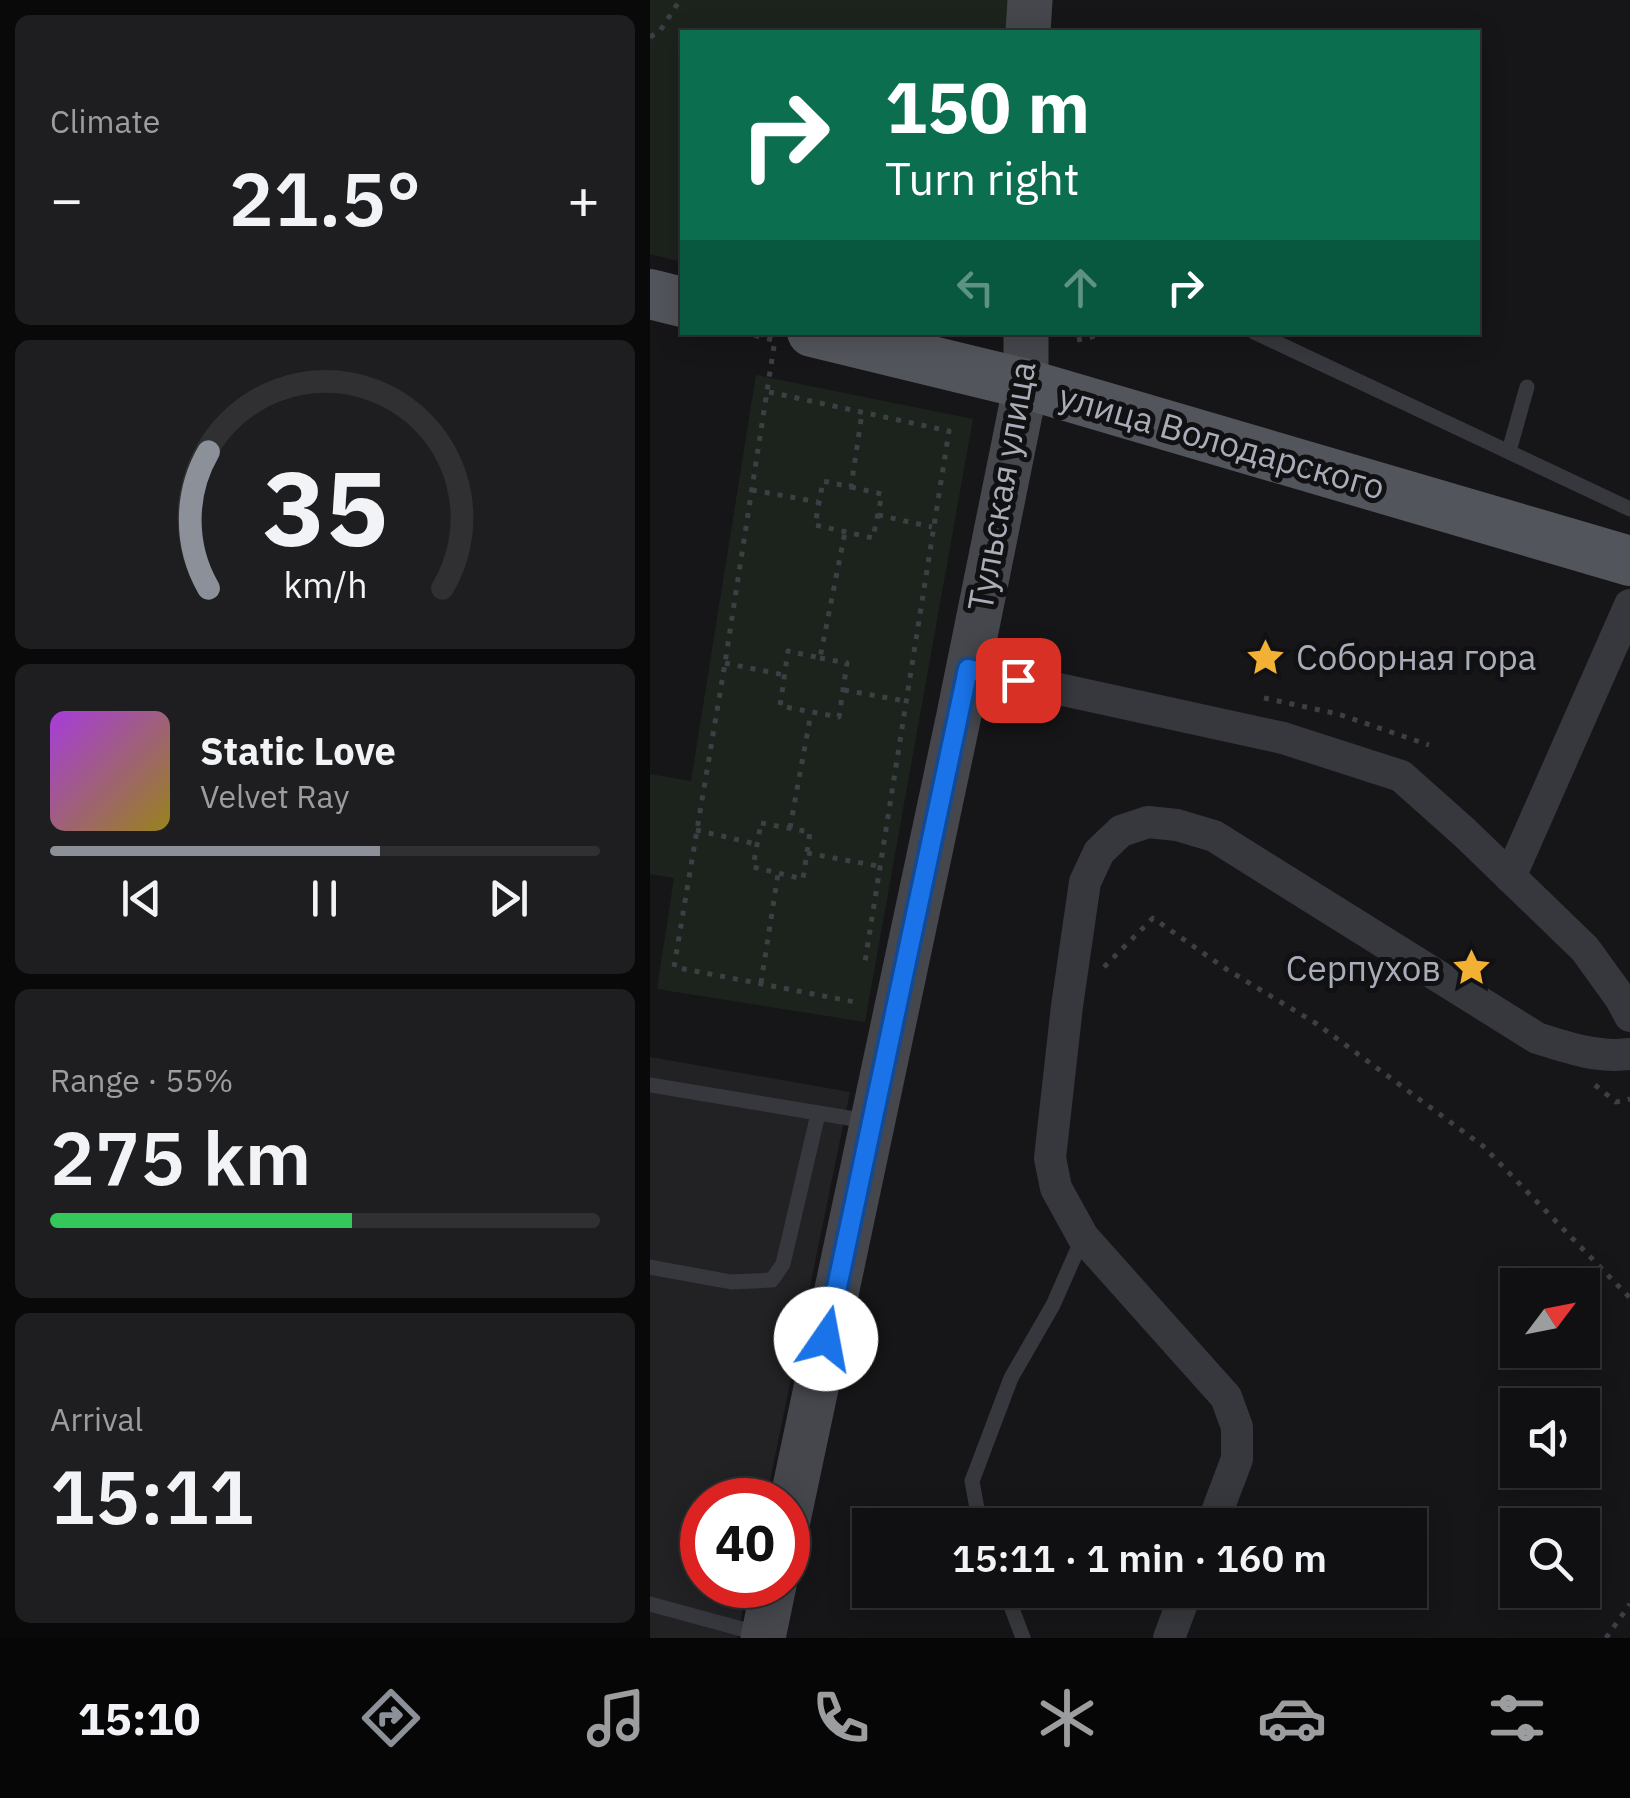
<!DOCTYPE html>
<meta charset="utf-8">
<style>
body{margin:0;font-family:"IBM Plex Sans",sans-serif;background:#1e1e20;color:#f1f3f6;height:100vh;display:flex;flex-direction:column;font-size:38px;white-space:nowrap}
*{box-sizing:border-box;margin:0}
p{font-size:32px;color:#9c9d9f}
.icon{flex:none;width:55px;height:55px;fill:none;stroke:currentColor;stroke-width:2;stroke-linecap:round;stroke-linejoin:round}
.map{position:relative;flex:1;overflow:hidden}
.drawer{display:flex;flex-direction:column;gap:15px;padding:15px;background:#09090a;width:650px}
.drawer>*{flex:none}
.hud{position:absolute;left:30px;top:30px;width:800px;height:305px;border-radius:0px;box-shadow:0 5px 25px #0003,0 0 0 2px #303032;background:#0b6e4f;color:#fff;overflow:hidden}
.needle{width:65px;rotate:58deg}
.tools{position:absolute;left:850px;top:1268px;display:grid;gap:20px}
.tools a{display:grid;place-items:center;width:100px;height:100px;border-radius:0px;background:#101012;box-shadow:0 5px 25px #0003,0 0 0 2px #303032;font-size:50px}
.speed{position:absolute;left:30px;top:1478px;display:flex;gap:20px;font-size:50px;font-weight:700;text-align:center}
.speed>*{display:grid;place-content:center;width:130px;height:130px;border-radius:50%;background:#101012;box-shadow:0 5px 25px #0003,0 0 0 2px #303032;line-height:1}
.speed .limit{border:15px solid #d22;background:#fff;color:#111}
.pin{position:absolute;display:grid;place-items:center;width:85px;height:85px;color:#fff;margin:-42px;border-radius:20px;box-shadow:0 5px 15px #0006}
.me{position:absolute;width:110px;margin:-55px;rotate:12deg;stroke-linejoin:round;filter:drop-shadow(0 0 8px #0008)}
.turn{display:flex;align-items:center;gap:35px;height:210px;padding:0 40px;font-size:45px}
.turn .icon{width:130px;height:130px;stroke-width:2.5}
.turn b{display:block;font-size:70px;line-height:85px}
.lanes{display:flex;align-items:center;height:95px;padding:0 40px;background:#0003;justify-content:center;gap:50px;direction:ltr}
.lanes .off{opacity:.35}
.big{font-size:75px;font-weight:600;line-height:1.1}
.drawer .tile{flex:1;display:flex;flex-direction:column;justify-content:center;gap:15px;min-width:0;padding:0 35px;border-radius:15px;background:#1e1e20}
.drawer .dial{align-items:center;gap:0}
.dial svg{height:260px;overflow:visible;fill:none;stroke:#303032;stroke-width:7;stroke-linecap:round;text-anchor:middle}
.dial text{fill:#f1f3f6;stroke:none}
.song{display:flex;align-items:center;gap:30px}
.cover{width:120px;height:120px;border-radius:15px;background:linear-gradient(135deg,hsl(280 70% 55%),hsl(50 70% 35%))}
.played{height:10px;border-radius:5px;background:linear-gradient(90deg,#8c9099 60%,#303032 60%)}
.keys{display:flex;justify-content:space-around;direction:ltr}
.heat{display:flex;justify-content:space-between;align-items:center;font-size:55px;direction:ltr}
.charge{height:15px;border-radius:8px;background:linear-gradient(90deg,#34c759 55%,#303032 0)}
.trip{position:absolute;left:202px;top:1508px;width:575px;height:100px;border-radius:0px;background:#101012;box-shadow:0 5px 25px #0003,0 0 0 2px #303032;font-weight:600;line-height:100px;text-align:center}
.dock{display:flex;height:160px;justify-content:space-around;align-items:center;background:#060607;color:#9c9d9f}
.dock .icon{width:70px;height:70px}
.dock .current{color:#8c9099}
.dock b{font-size:45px;color:#f1f3f6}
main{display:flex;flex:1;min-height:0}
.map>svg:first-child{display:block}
</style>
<main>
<section class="drawer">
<div class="tile"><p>Climate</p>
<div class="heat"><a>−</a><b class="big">21.5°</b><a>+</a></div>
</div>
<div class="tile dial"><svg viewBox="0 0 100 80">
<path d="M14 69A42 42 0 1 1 86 69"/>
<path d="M14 69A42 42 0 0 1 14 27" stroke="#8c9099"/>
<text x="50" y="56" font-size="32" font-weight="700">35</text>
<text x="50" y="72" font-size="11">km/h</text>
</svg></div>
<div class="tile">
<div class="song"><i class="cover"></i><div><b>Static Love</b><p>Velvet Ray</p></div></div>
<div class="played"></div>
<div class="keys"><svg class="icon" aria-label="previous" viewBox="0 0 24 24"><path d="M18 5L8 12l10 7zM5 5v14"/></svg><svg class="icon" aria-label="pause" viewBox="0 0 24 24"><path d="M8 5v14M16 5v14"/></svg><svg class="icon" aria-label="next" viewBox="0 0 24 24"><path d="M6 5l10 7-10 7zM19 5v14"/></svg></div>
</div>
<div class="tile"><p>Range · 55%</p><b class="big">275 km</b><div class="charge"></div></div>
<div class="tile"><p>Arrival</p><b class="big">15:11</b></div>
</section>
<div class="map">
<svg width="980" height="1638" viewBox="0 0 980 1638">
<rect width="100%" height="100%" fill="#161618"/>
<polygon fill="#222225" points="0,1057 200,1092 116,1500 52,1500 52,1585 98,1585 87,1638 0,1638"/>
<g fill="#1c231d">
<polygon points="0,0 363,0 356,32 32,32 32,262 0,254"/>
<polygon points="106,375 323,419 215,1022 7,989 24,878 0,874 0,774 41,781"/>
</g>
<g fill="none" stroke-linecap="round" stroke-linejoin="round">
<g stroke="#3d3f44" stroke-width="5" stroke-dasharray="5 8" stroke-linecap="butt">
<polyline points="0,37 10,31 28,3 25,0"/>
<polyline points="92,332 123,340"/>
<polyline points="427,340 450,335 451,332"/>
<polyline points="124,346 75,663 24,967 210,1003"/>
<polyline points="119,392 299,431 215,962"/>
<polyline points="201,487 232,494 223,538 165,525 173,481 201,487 212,413"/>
<polyline points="102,490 168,502"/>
<polyline points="228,515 282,527"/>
<polyline points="170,658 197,663 189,717 130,706 138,651 170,658 195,532"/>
<polyline points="75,663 134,675"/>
<polyline points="194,690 255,701"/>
<polyline points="614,698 688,714 779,745"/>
<polygon points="111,823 160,832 153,879 103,867"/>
<polyline points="140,828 161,713"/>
<polyline points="46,830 106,844"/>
<polyline points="157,853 228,866"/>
<polyline points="454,967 503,918 576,969 667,1024 833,1146 980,1298"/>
<polyline points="111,983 128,874"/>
<polyline points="945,1085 966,1102 980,1099"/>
<polyline points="956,1638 980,1604"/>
</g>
<g stroke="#37383d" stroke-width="15">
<polyline points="604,332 980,509"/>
<polyline points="859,451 877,387"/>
<polyline points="0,1085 217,1121"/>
<polyline points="0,1267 81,1282 122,1280 133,1264 168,1114"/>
<polyline points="330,1525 322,1481 361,1378 403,1305 433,1237"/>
<polyline points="355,1590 373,1638"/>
<polyline points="0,1604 110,1634"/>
</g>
<g stroke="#37383d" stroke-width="32">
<polyline points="318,669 633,738 751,776 815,833 935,949 971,999 980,1016"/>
<polyline points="860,877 980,605"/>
<path d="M562 1525 587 1459V1427L576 1397 433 1237 406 1188 400 1158 417 1006 435 882 449 852 471 831 498 822 527 825 564 836 887 1038C918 1048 948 1058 980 1054"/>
<polyline points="519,1638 537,1590"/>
</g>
<g stroke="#45474d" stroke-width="45">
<polyline points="378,32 380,0"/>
<polyline points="138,1520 309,715 376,384 376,332"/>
<polyline points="113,1638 124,1585"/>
</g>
<g stroke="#53555c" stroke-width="50">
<polyline points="0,294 32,302"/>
<polyline points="162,332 376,384 980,561"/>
</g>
</g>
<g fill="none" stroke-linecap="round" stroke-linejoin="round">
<defs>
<polyline id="route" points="176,1339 318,669 368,680"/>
</defs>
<use href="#route" stroke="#114b97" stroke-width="25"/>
<use href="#route" stroke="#1a73e8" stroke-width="18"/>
</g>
<defs>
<symbol id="sight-bare" viewBox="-9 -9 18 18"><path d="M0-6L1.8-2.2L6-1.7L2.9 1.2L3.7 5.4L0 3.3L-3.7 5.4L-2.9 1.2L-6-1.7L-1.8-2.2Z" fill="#f2b134" stroke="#111113" stroke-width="2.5" paint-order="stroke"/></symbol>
</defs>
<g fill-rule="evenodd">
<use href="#sight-bare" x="588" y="630" width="55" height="55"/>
<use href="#sight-bare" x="794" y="940" width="55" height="55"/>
</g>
<g text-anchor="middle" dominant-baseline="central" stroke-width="10" stroke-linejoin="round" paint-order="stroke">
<g font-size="35" fill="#a8adb8" stroke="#111113">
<text transform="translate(572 441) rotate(16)">улица Володарского</text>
<text transform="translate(351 486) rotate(-80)">Тульская улица</text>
</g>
<g font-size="35" fill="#a8adb8" stroke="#111113" text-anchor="start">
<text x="646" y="657">Соборная гора</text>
<text x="791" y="968" text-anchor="end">Серпухов</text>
</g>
</g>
</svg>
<div class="tools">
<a><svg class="needle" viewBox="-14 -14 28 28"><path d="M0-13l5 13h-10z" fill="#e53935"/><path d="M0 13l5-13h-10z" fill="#9c9d9f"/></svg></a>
<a><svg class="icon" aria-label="sound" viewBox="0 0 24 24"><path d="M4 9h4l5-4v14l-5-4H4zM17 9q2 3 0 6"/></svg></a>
<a><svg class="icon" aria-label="search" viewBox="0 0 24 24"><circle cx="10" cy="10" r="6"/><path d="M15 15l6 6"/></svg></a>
</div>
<div class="speed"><div class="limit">40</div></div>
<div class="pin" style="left:368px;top:680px;background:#d93025"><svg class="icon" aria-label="arrive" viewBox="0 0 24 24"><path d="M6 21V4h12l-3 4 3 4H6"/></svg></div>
<svg class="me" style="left:176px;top:1339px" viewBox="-20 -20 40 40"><circle r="19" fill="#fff"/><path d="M0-13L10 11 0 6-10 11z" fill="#1a73e8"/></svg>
<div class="trip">15:11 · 1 min · 160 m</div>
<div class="hud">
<div class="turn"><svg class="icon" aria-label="right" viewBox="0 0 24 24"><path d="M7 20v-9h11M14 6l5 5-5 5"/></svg><div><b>150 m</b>Turn right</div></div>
<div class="lanes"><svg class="icon off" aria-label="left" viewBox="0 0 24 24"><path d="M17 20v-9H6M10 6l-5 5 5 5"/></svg><svg class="icon off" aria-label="ahead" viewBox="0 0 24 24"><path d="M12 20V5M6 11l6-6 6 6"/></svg><svg class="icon" aria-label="right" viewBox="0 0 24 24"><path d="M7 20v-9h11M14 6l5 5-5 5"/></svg></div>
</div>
</div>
</main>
<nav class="dock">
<b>15:10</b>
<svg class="icon current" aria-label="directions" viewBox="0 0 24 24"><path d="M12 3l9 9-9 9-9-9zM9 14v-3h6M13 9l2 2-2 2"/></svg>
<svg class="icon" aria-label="music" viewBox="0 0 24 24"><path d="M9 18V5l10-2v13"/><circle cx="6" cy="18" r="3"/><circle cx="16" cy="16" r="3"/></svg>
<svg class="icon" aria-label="phone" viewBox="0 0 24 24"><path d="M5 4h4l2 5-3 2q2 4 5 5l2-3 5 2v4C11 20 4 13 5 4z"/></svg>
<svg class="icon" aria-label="climate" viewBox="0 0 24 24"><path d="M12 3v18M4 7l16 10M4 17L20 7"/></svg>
<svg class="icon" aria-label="car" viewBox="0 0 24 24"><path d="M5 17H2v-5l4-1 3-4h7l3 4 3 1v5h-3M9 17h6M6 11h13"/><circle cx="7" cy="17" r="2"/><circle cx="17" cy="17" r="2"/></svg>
<svg class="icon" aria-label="filters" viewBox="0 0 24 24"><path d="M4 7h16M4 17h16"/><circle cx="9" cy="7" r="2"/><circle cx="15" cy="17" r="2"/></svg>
</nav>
